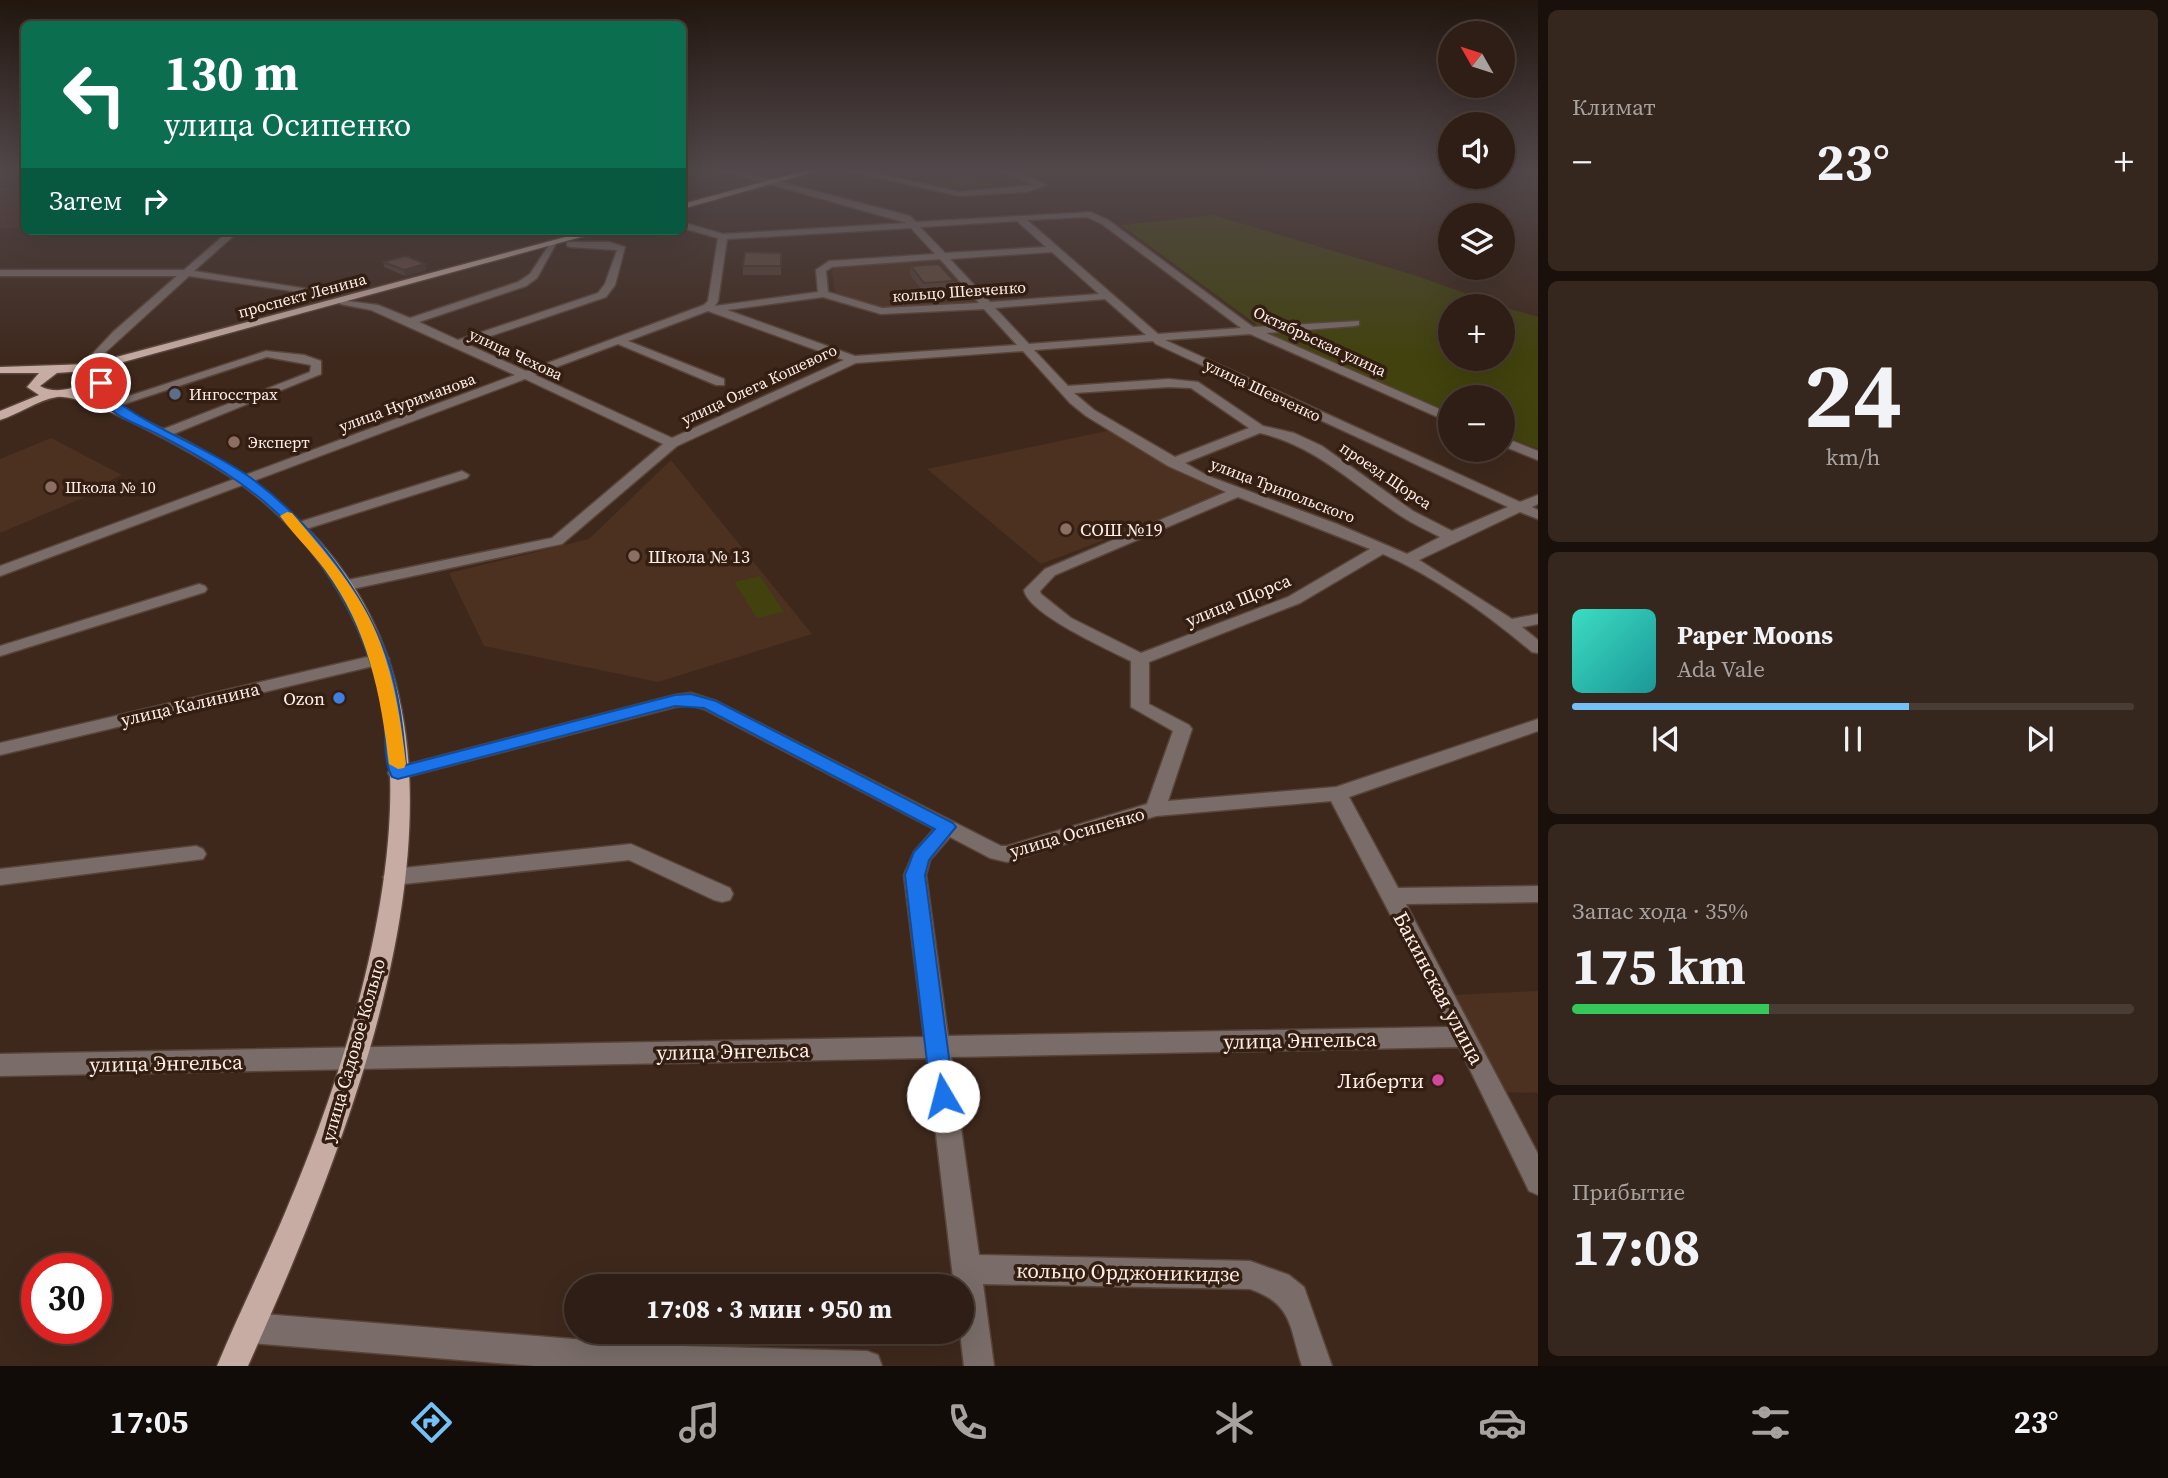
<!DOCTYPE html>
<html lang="ru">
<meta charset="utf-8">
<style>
body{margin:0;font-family:"Source Serif 4",serif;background:#36271e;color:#f1f3f6;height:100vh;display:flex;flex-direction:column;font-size:26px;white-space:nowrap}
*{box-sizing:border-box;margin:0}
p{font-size:23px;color:#a7a2a0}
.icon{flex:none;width:38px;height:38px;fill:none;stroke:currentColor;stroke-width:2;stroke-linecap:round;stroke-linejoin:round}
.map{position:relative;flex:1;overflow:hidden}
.panel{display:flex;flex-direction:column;gap:10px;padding:10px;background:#19100c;width:630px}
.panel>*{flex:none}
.hud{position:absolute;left:21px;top:21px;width:665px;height:214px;border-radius:10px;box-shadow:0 7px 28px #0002,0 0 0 2px #493c34;background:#0b6e4f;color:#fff;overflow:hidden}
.needle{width:46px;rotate:309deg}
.fabs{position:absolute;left:1438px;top:21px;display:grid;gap:14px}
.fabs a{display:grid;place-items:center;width:77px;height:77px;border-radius:50%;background:#2e1e15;box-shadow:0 7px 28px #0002,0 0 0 2px #493c34;font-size:35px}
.speed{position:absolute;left:21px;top:1253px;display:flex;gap:14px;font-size:35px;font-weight:700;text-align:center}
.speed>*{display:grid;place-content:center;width:91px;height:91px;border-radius:50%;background:#2e1e15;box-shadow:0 7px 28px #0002,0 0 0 2px #493c34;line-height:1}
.speed .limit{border:10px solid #d22;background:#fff;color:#111}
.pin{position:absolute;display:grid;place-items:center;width:60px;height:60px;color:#fff;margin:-30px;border:4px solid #fff;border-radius:50%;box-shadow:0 2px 7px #0007}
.me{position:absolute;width:77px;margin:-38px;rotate:352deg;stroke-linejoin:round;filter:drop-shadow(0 0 5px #0008)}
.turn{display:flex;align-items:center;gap:24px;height:147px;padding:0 28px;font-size:32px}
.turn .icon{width:91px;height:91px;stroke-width:2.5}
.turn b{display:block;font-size:49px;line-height:60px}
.then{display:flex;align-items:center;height:66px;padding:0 28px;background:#0003;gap:14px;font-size:26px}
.big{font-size:52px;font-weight:700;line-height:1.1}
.panel .card{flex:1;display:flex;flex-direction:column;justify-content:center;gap:10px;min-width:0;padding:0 24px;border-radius:10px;background:#36271e}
.panel .dial{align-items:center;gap:0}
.dial b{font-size:91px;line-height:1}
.song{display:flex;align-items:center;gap:21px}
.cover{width:84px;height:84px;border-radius:10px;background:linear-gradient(135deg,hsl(170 70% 55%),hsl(180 70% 35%))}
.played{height:7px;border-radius:4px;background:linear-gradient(90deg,#75c0f6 60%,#493c34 60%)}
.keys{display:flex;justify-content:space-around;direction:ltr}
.heat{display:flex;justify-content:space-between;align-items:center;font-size:38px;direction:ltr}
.charge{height:10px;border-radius:5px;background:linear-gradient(90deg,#34c759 35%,#493c34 0)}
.trip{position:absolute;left:564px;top:1274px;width:410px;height:70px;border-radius:35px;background:#2e1e15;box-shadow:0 7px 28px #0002,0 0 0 2px #493c34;font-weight:700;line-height:70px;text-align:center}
.dock{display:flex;height:112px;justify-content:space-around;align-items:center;background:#120c08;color:#a7a2a0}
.dock .icon{width:49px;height:49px}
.dock .on{color:#75c0f6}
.dock b{font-size:32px;color:#f1f3f6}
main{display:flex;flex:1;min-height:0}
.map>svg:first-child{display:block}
</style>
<main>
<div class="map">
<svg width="1538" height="1366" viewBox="0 0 1538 1366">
<rect width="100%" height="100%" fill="#3e281c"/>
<g fill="#4c3020">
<polygon points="24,187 24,228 0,228 0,188"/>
<polygon points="939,258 980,305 883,309 835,292 832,271 837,266"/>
<polygon points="1111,430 1155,459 1226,494 1041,564 927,469"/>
<polygon points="51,438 122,475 101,485 106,488 0,533 0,459"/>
<polygon points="671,460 812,634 658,682 484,646 449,573 589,539"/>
<polygon points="1538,991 1538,1093 1502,1092 1453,995"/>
</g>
<g fill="#41420d">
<polygon points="966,173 1004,188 957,191 928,184"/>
<polygon points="1213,215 1414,275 1501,306 1451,306 1451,359 1503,359 1503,307 1538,317 1538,449 1503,435 1503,397 1451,397 1451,413 1268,333 1121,225"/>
<polygon points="760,576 784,612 757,618 734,582"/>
</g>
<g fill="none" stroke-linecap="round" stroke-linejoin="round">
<defs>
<g id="minor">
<path d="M716 169H731L910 216 916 222 1091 212 1108 220 1253 327 1359 321V325L1355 326 1266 333 1451 414V423L1250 334 1165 340 1520 502 1538 495V504L1532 507 1538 510V519L1520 512 1419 560 1512 619 1538 614V624L1522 627 1538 640V653L1532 652C1487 614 1437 578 1383 554L1300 603 1149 662V704L1189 725 1192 729 1168 801 1336 787 1538 719V731L1349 797 1398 888 1538 886V902L1406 904 1538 1154V1195L1529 1191 1459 1047 951 1057 979 1255 1250 1261 1289 1275 1304 1287 1332 1366H1302C1289 1326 1293 1304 1250 1289L983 1284 994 1366H964L960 1332 961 1286H954L927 1058 0 1076V1054L924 1037 904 875 914 852 934 829 704 709 690 705 675 707 398 779 391 778 388 773 391 768 398 767 675 695 691 693 716 701 1001 846H1007L1147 804 1173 731 1131 707V661C1109 650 1028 614 1024 590L1045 569 1226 492 1168 466 1086 416 1070 403 1023 351 856 363 677 446 562 544 557 545 343 591 335 586 343 581 552 538 663 444 525 379 0 576V566L515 375 371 310 340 304V300L378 305 410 318 518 282 530 274 551 242H557L537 278 526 286 419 322 458 340 598 293 605 284 617 250 570 247 567 246V242H609L625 247 615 285 606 297 467 344 526 371 704 305 708 301 718 238 682 228V222L723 234 907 223ZM1087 217 1102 224 1241 328 1158 334 1027 220ZM1017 221 1046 247 945 253 920 227ZM911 228 935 254 829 261 816 270 818 292 715 306 718 301 727 239ZM1052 252 1099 294 990 302 950 259ZM940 259 979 303 882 308 828 292 826 271 832 267ZM823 297 881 314 984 309 1017 345 855 356 727 310ZM1105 299 1146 335 1029 344 995 308ZM708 311 844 360 672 438 535 375 618 344 716 385H724V379L628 341ZM1153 341 1156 344 1508 507 1452 531 1413 511 1322 446 1294 433 1263 426 1198 382 1169 379 1068 386 1034 350ZM1169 387 1191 388 1249 428 1175 457 1094 410 1074 393ZM1260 433C1316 446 1354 485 1401 516 1413 524 1427 530 1440 537L1407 554 1337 524 1208 476 1185 463ZM1238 497 1370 549 1288 597 1141 653 1071 618 1041 594 1040 591 1055 575ZM1331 801 1449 1027 948 1036 926 875 930 860 950 837 990 858 1007 862 1156 816Z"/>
<polygon points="842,169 858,169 959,192 1034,185 998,169 1010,169 1046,185 1027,192 959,196"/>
<polygon points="229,231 239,231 194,271 302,288 306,289 306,293 189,276 86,370 80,367 82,365 113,332 177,276 0,276 0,270 184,270"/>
<polygon points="266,351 304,355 321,361 321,374 166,437 161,436 161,430 310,372 311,365 267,357 115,407 105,404"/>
<polygon points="1503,437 1538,451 1538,460 1503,446"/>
<polygon points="462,471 469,475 467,478 303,530 298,531 291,527 293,524"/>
<polygon points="199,584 205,586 207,589 205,592 0,656 0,646"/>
<polygon points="380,654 386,655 389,659 386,663 0,755 0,743"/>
<polygon points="631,844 730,888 733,894 730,900 722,902 714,900 629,860 394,885 387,883 383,877 387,871 394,869"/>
<polygon points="196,846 203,849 206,854 203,859 0,885 0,869"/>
<polygon points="250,1313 647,1345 867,1351 878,1355 882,1366 535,1366 250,1343 240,1338 235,1328 240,1318"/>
</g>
<g id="major">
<polygon points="811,169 825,169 682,209 682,204"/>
<path d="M588 231H603L105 367 111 377 109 379 84 393C100 398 115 407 131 414 246 465 345 534 388 658 461 872 335 1171 248 1366H217C239 1313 265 1261 287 1208 343 1076 403 887 388 742 377 635 320 536 229 476 201 457 87 393 57 397 38 400 19 414 0 420V411L39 395 27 387 39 373H0V367L90 364ZM84 371 97 372 99 376C82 386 58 396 40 386L57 373Z"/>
</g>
</defs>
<use href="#minor" stroke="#594439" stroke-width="3"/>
<use href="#major" stroke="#594439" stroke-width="3"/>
<use href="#minor" fill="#7a6d69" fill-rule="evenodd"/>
<use href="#major" fill="#c7aca3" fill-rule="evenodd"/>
</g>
<g fill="#533f34">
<polygon points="781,253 781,275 743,275 743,266"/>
<polygon points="383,262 425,264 426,270 405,276 384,267"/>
<polygon points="911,266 954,281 953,290 924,292 910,275"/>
</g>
<polygon fill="#44332a" points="425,264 426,270 405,276 404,270"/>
<g fill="#61493c" stroke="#44332a" stroke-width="2">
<polygon points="745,252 781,253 781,266 743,266"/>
<polygon points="406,256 425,264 404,270 383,262"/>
<polygon points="939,264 954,281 924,283 911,266"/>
</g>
<linearGradient id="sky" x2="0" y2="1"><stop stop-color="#22160f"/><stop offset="0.47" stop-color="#52484b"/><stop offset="1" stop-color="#52484b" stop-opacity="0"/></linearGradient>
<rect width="1538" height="361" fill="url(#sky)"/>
<path fill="#1a73e8" stroke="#114b97" stroke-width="2" d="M101 380 107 383 109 395C151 430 206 446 251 478 310 521 364 591 388 660 399 693 403 730 406 765L675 695 691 694 716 701 953 823 956 827 929 860 925 875 954 1096 951 1103 943 1106 934 1103 931 1096 905 875 914 852 935 829 704 708 675 706 398 779 392 777C382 759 387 729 383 709 367 633 336 574 282 518 248 484 205 459 163 437 142 425 115 419 99 398 97 395 97 388 96 383Z"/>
<path fill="#f59e0b" d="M287 512 292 513C325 552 362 593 380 642 395 682 401 722 406 764L404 768 398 769 389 764C381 695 368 628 325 570 311 551 294 535 280 516Z"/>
<circle fill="#5c6f8a" stroke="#341e12" stroke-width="2.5" cx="175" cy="394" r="7"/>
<g fill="#8d6e63" stroke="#341e12" stroke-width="2.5">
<circle cx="234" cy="442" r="7"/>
<circle cx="51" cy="487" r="7"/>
<circle cx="1066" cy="529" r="7"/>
<circle cx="634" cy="556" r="7"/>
</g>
<circle fill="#3f7fe0" stroke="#341e12" stroke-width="2.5" cx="339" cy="698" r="7"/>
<circle fill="#d1479c" stroke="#341e12" stroke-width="2.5" cx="1438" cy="1080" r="7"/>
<g text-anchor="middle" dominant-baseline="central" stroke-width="7" stroke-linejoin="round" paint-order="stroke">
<g font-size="16" fill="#ffefe8" stroke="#341e12">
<text transform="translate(959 291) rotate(-4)">кольцо Шевченко</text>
<text transform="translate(302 295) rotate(-15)">проспект Ленина</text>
<text transform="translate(1320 341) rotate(25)">Октябрьская улица</text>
<text transform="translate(516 354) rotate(25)">улица Чехова</text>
<text transform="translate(759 384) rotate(-25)">улица Олега Кошевого</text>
<text transform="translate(1263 390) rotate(25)">улица Шевченко</text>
<text transform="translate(407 402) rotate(-20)">улица Нуриманова</text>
<text transform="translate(1386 475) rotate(34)">проезд Щорса</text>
<text transform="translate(1283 490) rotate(21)">улица Трипольского</text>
</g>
<g font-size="16" fill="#ffefe8" stroke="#341e12" text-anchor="start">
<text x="189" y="394">Ингосстрах</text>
<text x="248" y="442">Эксперт</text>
<text x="65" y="487">Школа № 10</text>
</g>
<g font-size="18" fill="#ffefe8" stroke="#341e12" text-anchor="start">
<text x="1080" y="529">СОШ №19</text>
<text x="648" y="556">Школа № 13</text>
<text x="325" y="698" text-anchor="end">Ozon</text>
</g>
<g font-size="18" fill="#ffefe8" stroke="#341e12">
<text transform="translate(1238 600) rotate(-22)">улица Щорса</text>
<text transform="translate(190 704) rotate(-13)">улица Калинина</text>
<text transform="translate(1077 832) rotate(-16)">улица Осипенко</text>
<text transform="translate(353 1050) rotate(-74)">улица Садовое Кольцо</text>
</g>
<g font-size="21" fill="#ffefe8" stroke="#341e12">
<text transform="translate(1439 988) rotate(62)">Бакинская улица</text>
<text transform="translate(1300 1040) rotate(-1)">улица Энгельса</text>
<text transform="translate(733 1051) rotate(-1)">улица Энгельса</text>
<text transform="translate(166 1063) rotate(-1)">улица Энгельса</text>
<text transform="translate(1128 1272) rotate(1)">кольцо Орджоникидзе</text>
</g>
<g font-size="21" fill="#ffefe8" stroke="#341e12" text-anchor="end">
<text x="1424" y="1080">Либерти</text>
</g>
</g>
</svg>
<div class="fabs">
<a><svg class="needle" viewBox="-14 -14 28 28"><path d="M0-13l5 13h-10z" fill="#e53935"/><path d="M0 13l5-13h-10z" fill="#a7a2a0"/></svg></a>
<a><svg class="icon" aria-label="sound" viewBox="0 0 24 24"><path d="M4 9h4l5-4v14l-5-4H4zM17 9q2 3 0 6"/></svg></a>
<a><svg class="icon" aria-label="layers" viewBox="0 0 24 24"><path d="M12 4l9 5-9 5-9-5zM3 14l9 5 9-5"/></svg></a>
<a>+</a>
<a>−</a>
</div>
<div class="speed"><div class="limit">30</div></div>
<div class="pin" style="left:101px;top:383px;background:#d93025"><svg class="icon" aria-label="arrive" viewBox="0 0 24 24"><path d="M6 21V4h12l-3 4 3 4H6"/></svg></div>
<svg class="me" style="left:943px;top:1096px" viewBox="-20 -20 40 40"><circle r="19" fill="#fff"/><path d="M0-13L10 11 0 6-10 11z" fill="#1a73e8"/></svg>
<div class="trip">17:08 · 3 мин · 950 m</div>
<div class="hud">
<div class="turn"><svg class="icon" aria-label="left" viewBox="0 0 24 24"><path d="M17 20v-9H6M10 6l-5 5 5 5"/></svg><div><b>130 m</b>улица Осипенко</div></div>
<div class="then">Затем<svg class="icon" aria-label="right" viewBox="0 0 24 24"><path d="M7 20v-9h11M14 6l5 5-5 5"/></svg></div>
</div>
</div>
<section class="panel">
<div class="card"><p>Климат</p>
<div class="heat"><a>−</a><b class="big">23°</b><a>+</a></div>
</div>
<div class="card dial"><b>24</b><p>km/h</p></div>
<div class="card">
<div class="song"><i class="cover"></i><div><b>Paper Moons</b><p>Ada Vale</p></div></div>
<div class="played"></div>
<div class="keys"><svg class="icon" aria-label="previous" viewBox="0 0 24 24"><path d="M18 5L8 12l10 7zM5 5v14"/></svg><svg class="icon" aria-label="pause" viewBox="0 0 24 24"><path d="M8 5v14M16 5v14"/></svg><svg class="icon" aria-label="next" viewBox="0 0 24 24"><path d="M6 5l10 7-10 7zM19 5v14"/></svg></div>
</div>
<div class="card"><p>Запас хода · 35%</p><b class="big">175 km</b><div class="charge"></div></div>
<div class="card"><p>Прибытие</p><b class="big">17:08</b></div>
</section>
</main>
<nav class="dock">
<b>17:05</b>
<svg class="icon on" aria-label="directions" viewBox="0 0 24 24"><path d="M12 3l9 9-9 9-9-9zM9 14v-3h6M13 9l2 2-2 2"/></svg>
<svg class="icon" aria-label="music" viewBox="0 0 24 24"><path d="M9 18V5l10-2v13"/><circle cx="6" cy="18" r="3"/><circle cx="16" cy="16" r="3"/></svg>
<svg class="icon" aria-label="phone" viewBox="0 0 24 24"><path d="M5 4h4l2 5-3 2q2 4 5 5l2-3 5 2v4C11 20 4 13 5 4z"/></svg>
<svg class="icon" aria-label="climate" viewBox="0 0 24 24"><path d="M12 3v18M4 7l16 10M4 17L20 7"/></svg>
<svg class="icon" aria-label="car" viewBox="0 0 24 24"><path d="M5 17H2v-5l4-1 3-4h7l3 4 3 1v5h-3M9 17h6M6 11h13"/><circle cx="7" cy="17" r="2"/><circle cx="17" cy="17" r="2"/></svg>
<svg class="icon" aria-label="filters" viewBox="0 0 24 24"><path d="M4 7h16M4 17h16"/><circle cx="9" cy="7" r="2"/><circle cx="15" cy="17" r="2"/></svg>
<b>23°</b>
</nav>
